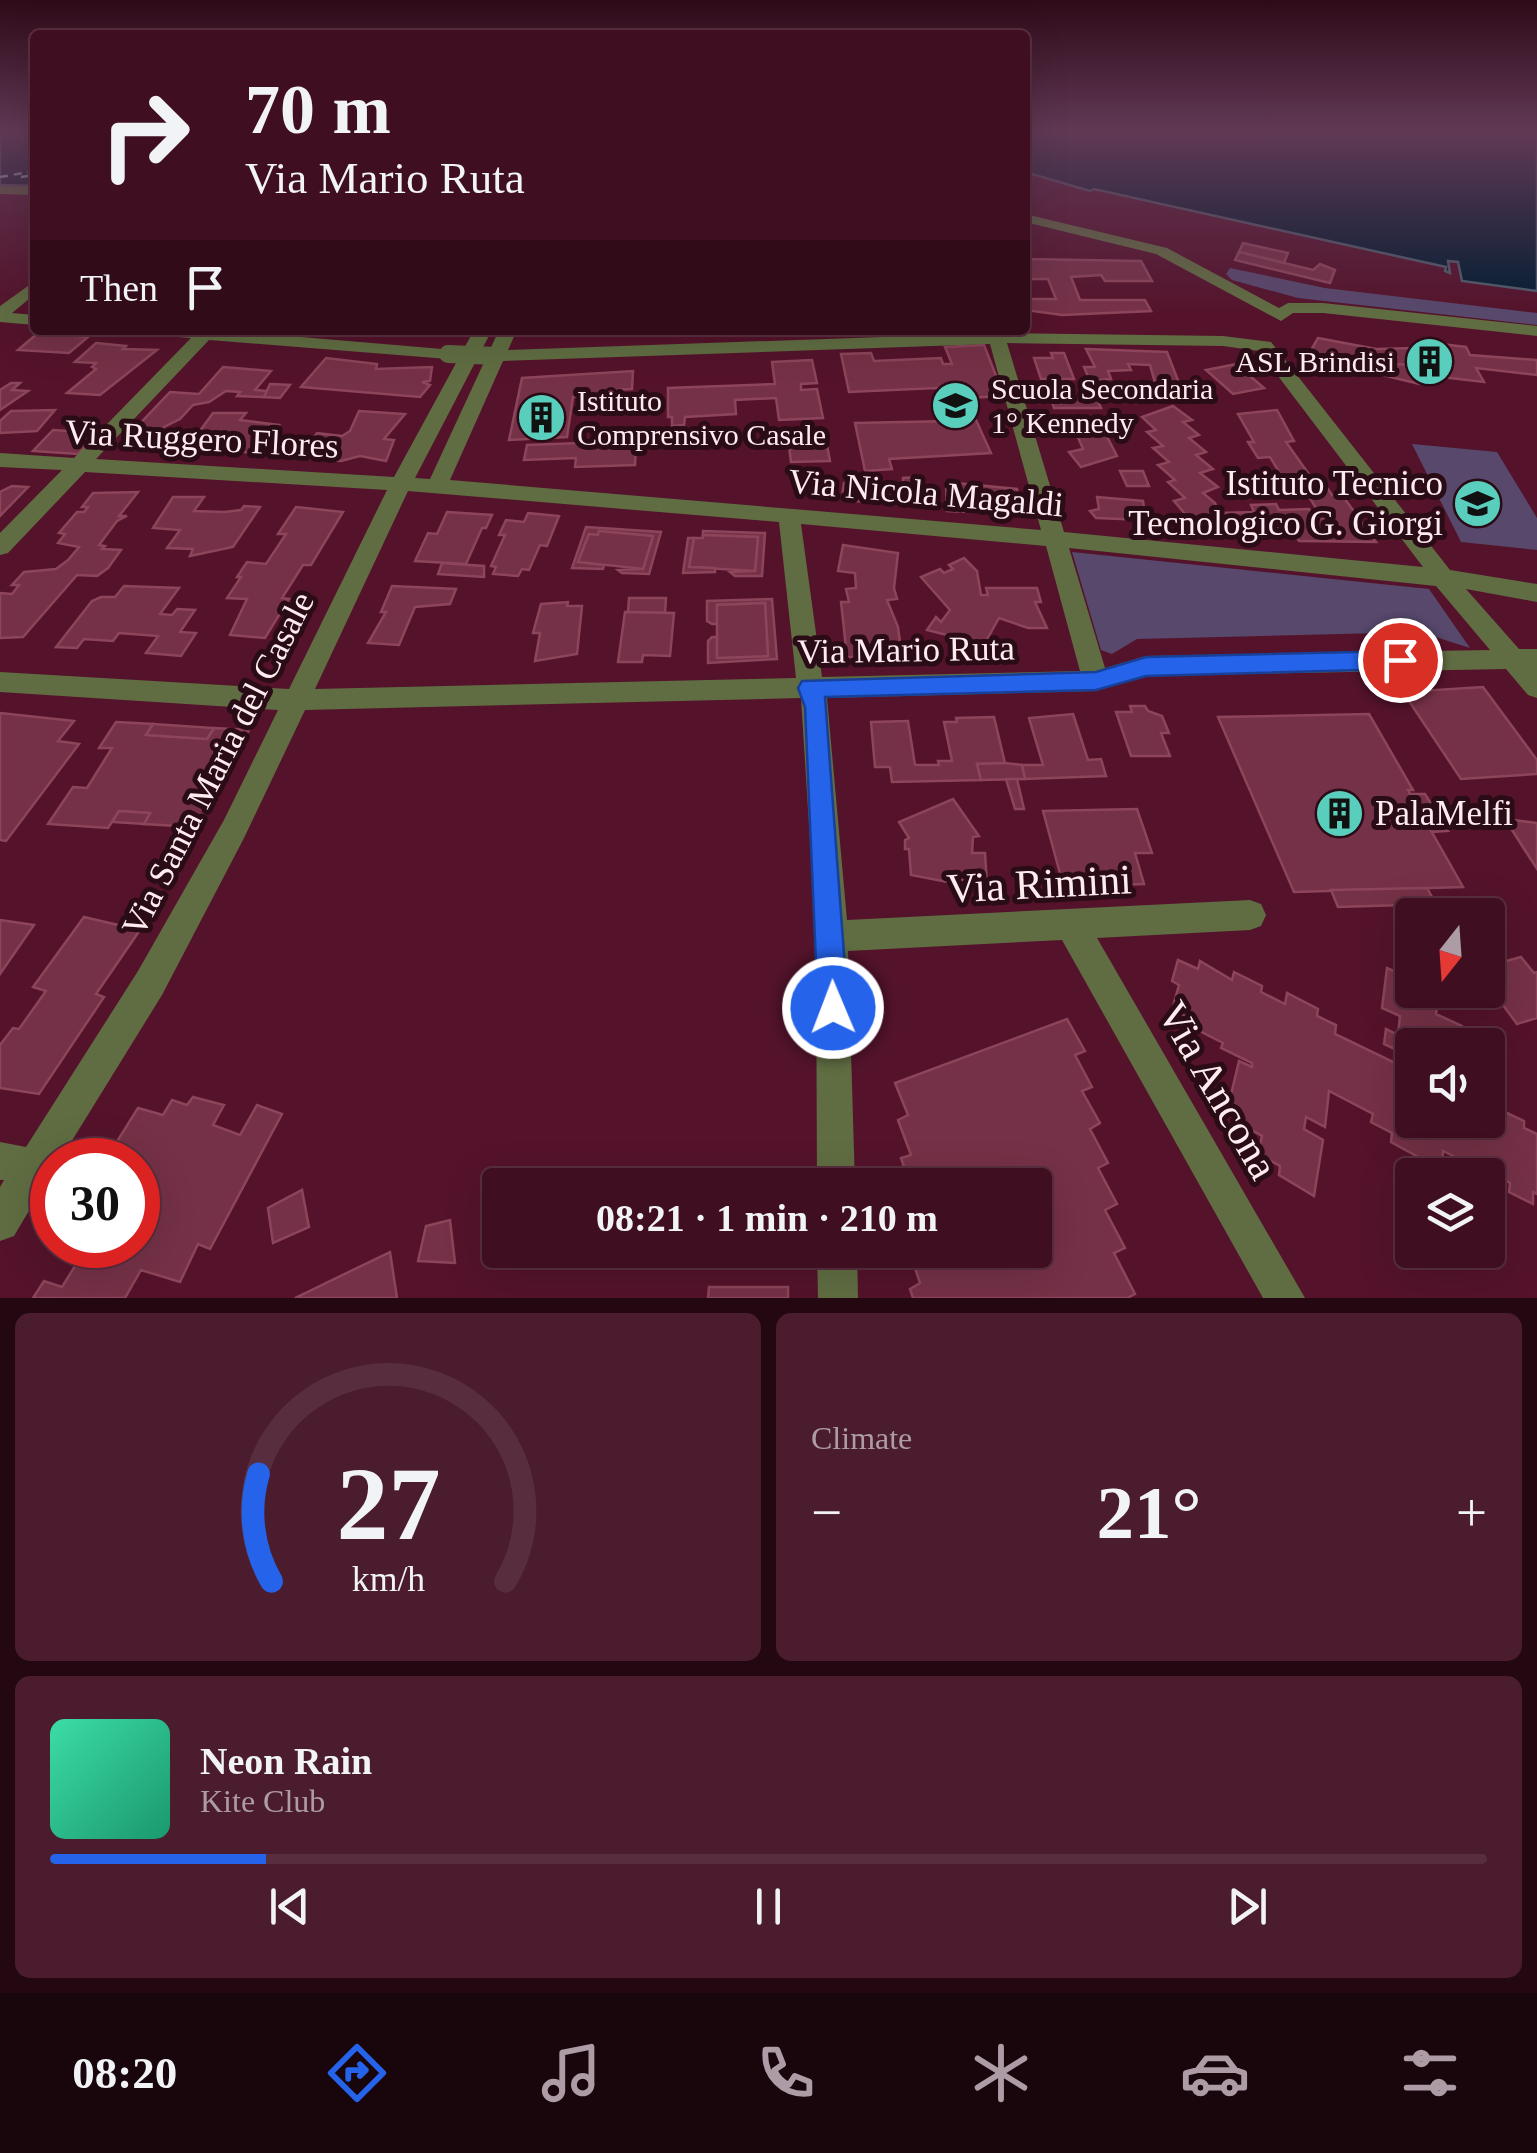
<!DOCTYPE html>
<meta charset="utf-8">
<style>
body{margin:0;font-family:Georgia,serif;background:#4a1c2d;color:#f1f3f6;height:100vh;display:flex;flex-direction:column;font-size:38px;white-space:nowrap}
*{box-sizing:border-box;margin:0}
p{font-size:32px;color:#ad9ca5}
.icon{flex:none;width:55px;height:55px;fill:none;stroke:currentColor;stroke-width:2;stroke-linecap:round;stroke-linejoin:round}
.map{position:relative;height:1298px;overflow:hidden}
.details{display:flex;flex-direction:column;gap:15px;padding:15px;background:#230812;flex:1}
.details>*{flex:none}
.top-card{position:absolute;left:30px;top:30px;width:1000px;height:305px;border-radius:10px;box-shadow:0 10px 40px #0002,0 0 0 2px #582e3e;background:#3f0e20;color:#f1f3f6;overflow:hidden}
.needle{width:65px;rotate:197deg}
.tools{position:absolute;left:1395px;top:898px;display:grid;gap:20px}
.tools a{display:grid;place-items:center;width:110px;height:110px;border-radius:10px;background:#3f0e20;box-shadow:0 10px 40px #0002,0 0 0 2px #582e3e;font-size:50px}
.speed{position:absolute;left:30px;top:1138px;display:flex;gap:20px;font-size:50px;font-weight:700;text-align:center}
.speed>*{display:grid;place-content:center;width:130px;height:130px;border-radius:50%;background:#3f0e20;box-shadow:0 10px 40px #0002,0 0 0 2px #582e3e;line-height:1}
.speed .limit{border:15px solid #d22;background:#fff;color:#111}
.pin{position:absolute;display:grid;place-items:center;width:85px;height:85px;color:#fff;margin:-42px;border:5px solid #fff;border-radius:50%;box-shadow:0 2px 10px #0007}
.me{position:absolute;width:110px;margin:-55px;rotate:359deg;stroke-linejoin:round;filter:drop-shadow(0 0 8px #0008)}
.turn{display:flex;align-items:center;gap:35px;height:210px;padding:0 50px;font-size:45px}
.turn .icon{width:130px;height:130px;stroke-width:2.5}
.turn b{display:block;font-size:70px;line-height:85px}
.then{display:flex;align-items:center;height:95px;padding:0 50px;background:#0003;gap:20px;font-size:38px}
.big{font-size:75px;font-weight:700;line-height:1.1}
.details .widget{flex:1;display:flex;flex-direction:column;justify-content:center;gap:15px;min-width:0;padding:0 35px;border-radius:15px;background:#4a1c2d}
.details .dial{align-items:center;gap:0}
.dial svg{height:260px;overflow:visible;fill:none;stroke:#582e3e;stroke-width:7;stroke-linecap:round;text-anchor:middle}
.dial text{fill:#f1f3f6;stroke:none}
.song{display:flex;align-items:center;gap:30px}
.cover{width:120px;height:120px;border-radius:15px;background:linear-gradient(135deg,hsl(160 70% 55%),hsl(160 70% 35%))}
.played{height:10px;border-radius:5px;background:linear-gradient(90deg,#2563eb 15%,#582e3e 15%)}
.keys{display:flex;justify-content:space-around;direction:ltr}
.heat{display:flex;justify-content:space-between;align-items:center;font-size:55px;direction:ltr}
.details .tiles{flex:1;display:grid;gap:15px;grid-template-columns:1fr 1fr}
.widget:last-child{grid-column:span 2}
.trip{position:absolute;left:482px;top:1168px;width:570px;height:100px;border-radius:10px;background:#3f0e20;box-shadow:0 10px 40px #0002,0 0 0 2px #582e3e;font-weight:700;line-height:100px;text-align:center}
.tabs{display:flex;height:160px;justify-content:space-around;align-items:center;background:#19060d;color:#ad9ca5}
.tabs .icon{width:70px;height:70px}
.tabs .active{color:#2563eb}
.tabs b{font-size:45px;color:#f1f3f6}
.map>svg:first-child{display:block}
</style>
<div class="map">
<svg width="1537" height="1298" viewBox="0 0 1537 1298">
<rect width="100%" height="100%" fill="#54132b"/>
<g fill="#57486c">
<polygon points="1230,268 1325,288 1537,313 1537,325 1298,298 1232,280 1226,274"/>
<polygon points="1412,444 1497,452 1537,518 1537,550 1461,542"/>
<polygon points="1072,552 1429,589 1470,648 1420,632 1137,639 1112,654 1101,650"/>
</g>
<g fill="#011d31" stroke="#4d5b6a" stroke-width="2.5">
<polygon points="0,131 35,131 35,186 0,185"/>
<polygon points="1025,131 1537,131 1537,291 1462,281 1458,262 1448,261 1450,273 1445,271 1446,267 1094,189 1090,191 1025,172"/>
</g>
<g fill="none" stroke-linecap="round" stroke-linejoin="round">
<g stroke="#a8d5f9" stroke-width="2.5" stroke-dasharray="8 6" stroke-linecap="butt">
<polyline points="0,177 35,171"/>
<polyline points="21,177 35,175"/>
</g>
</g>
<g fill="#753147" stroke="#8c455a" stroke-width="2.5">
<polygon points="1243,243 1288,253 1284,263 1239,252"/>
<polygon points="1239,252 1313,270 1320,264 1335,270 1330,283 1235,260"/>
<polygon points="1025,259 1141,261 1152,281 1105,281 1101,275 1071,277 1080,300 1145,300 1151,311 1062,315 1025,310 1025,299 1056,299 1048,279 1028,279"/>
<polygon points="38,333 88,337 69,353 18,350"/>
<polygon points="1318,338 1376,349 1416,348 1433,343 1466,347 1470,355 1537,360 1537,375 1476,368 1484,382 1416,374 1413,365 1369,363 1365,371 1307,357"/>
<polygon points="96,343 126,346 123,349 157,350 100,395 67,393 96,369 92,367 96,363 75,362"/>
<polygon points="984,345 1004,396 966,398 991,453 889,459 892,469 865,471 855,423 950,421 937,388 849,392 841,354 871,353 874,361 941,358 943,364 952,364 945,347"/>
<polygon points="1086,349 1167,352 1179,383 1169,382 1175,397 1159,397 1150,365 1128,364 1131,370 1108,371 1111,379 1090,381 1084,367 1095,367"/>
<polygon points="1051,353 1064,353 1074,379 1041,379 1034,358 1053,358"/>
<polygon points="326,358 377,364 376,369 432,367 430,381 422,382 430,385 420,397 301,387"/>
<polygon points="812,360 817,383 801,384 801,390 817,389 823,418 779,420 776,398 735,400 736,414 685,417 684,425 672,426 672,417 668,417 668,388 775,384 772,362"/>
<polygon points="1369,363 1413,365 1416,374 1429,375 1420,384 1365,371"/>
<polygon points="1236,364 1264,388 1233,394 1206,370"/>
<polygon points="223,367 271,371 255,390 268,391 264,397 237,396 240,392 226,391 209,402 193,405 180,419 164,427 157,434 163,434 149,450 130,449 139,440 131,439 136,434 131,433 170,392 199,394"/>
<polygon points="633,371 632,389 616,390 616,395 573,397 567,437 509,440 522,378"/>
<polygon points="11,383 20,383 12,390 28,391 0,410 0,390"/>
<polygon points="270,384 290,385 280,398 264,397"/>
<polygon points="1096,397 1101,408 1054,408 1051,399"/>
<polygon points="1173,406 1192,420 1183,422 1199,435 1189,438 1206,452 1196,455 1213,469 1200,473 1218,487 1203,493 1215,503 1219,513 1254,512 1251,505 1276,504 1279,510 1309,509 1315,518 1322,518 1308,495 1294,496 1270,457 1258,458 1248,442 1254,442 1238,414 1277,410 1294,441 1286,442 1313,480 1321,479 1332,495 1342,495 1376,542 1299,541 1294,533 1230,534 1224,522 1192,522 1174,501 1185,498 1168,482 1175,480 1158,465 1169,462 1153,448 1163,446 1147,432 1156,430 1142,417"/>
<polygon points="55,410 37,431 0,433 0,421 11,411"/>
<polygon points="359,411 405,414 384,439 394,440 386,461 360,456 341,461 299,458 317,433 342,436 350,431"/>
<polygon points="213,413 246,413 240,420 279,425 259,453 225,451 230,445 191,443"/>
<polygon points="1102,427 1117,456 1081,467 1069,452 1083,449 1074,428"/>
<polygon points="824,429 830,461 791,462 787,430"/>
<polygon points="53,430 98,433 78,454 33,451"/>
<polygon points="636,441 635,465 575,467 576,458 524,460 527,445"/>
<polygon points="1120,471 1143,471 1149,486 1127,486"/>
<polygon points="918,477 918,506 854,501 842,496 844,483 903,489 903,478"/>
<polygon points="946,482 1017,489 1021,514 947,511"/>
<polygon points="12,486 28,487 0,516 0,492"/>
<polygon points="138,492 119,516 127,516 117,521 99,545 105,546 102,549 121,550 108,568 97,576 77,575 23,637 0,638 0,593 12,594 19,585 12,585 24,572 56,569 68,560 79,547 58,543 65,534 59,533 77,512 84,512 88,507 82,507 93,493"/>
<polygon points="173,497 204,497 194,511 224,512 241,510 244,506 260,507 233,547 190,556 193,549 167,548 180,530 153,528"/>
<polygon points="1097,497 1143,501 1146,520 1096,518 1090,511 1099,509"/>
<polygon points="296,507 343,512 311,565 303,565 282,598 289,599 265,638 230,635 247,599 227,598 241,577 237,577 247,562 266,564 286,534 278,534"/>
<polygon points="447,512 492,515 486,528 482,528 466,564 415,561 428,533 437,534"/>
<polygon points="528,513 559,516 547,546 540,545 529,570 522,569 518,576 493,574 496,567 491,566 505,535 499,535 506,520 524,522"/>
<polygon points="586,527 661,532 649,574 622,573 618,570 643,569 653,536 599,531 598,535 589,534 578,562 604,565 603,569 572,568"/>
<polygon points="599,531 653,536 643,569 578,562 589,534 598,535"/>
<polygon points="703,531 765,533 762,576 735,576 730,572 755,571 758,537 703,535"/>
<polygon points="703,535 758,537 755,571 689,567 694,538 703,538"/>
<polygon points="688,538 694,538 689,567 715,568 715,572 683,573"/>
<polygon points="843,545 898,553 894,588 897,599 887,600 898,627 902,657 847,657 841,602 849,602 846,589 856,588 855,573 838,571"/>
<polygon points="964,558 977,571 981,595 988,595 986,588 1037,588 1041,602 1035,602 1047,628 1028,628 999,618 980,652 957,642 959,638 927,630 936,617 941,622 950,610 921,577 940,569 944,573 953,569 949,565"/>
<polygon points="442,563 484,566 484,577 438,574"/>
<polygon points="124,586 179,588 160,614 172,615 177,609 195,610 180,632 196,633 181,656 146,653 158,636 119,633 113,641 84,639 77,648 56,647 92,601 101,597 115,597"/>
<polygon points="392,586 456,589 450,604 415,607 399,645 368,643 386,612 381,612"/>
<polygon points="629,598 666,598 665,613 628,612"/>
<polygon points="772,599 777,659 708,663 708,641 712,637 717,637 717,658 768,656 765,603 717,605 717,624 712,624 707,621 707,601"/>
<polygon points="568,602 567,606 582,606 577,654 535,661 540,633 533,633 541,604"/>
<polygon points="765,603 768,656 717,658 717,605"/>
<polygon points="625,612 674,613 670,656 643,655 642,662 618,662"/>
<polygon points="1483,687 1537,760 1537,774 1461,779 1403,692"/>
<polygon points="1130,706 1145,706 1148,711 1162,716 1169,733 1161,733 1170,756 1131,756 1116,712 1132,712"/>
<polygon points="0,713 74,721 58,741 79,744 6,841 0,840"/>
<polygon points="1073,714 1088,760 1101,759 1106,776 1025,779 1022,765 1043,765 1029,718"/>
<polygon points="1369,714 1413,790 1408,790 1463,887 1294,892 1218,717"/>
<polygon points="994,717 1005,763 977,764 981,780 892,782 890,767 875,767 871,722 908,721 915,765 939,765 938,761 952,761 944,722 957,722 956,718"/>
<polygon points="116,722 153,724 146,735 207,739 214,728 249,730 235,756 222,755 200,795 214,796 197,827 144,824 150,813 119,811 108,828 48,824 73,787 87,788 112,748 99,748"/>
<polygon points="153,724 214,728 207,739 146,735"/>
<polygon points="222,755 235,756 214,796 200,795"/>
<polygon points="1005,763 1022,765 1025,779 981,780 977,764"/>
<polygon points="1006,779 1017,779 1024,809 1015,809"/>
<polygon points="1410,794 1425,794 1448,831 1432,832"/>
<polygon points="953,799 979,836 973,837 972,853 985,853 987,884 958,879 958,884 911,875 909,849 905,849 905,840 909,838 899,822"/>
<polygon points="1137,809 1152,853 1135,853 1144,884 1116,885 1113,874 1061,877 1043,811"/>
<polygon points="119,811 150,813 144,824 112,822"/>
<polygon points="1505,819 1537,823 1537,869"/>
<polygon points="1427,888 1436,904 1338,907 1331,890"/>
<polygon points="84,917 140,930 96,994 104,997 39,1094 0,1088 0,1045 13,1028 19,1029 46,991 33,987"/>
<polygon points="0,920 34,925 0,974"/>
<polygon points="1521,957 1534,973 1537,972 1537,1018 1517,1024 1488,985 1488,966"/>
<polygon points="1178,960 1198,969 1200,961 1232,980 1234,972 1262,986 1261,992 1285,1004 1287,993 1318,1009 1317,1016 1336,1025 1335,1034 1395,1063 1397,1050 1384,1044 1386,1029 1398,1035 1400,1016 1382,1008 1387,968 1412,979 1412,990 1438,999 1436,1014 1462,1026 1461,1037 1473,1043 1412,1045 1412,1120 1488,1120 1488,1098 1488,1104 1524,1121 1524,1128 1537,1134 1537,1194 1533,1192 1533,1204 1509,1192 1510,1183 1492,1174 1491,1188 1488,1175 1466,1175 1456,1170 1457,1158 1443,1151 1442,1170 1391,1142 1392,1133 1371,1122 1373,1114 1329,1091 1325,1127 1306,1117 1304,1129 1323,1140 1314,1196 1279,1175 1280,1166 1258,1154 1262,1136 1237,1122 1240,1110 1229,1103 1239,1061 1252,1067 1252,1063 1221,1048 1223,1043 1192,1027 1193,1021 1172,1010 1179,985 1172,981"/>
<polygon points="1067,1019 1085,1051 1075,1055 1092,1087 1082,1091 1100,1123 1090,1129 1108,1163 1098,1168 1117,1204 1105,1210 1125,1248 1114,1253 1135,1294 1127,1298 913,1298 910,1289 920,1283 909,1250 1035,1250 1035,1185 910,1185 901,1158 911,1155 898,1120 908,1115 895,1083"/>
<polygon points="193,1097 224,1105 213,1125 240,1135 257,1105 282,1114 210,1249 198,1244 180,1282 141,1270 125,1298 33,1298 44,1281 62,1287 80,1258 72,1256 79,1245 138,1245 138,1160 122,1160 129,1149 116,1143 138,1108 163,1115 172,1100 187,1105"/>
<polygon points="302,1190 309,1227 273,1243 268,1208"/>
<polygon points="450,1220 455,1263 418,1261 426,1226"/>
<polygon points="390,1252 397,1298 295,1298"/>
<polygon points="709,1287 788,1287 788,1298 708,1298"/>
</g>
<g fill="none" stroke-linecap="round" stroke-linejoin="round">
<g fill="#606d42" fill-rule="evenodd">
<polygon points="0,186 35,187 35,195 0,194"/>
<polygon points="1025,214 1167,248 1279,308 1288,303 1323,303 1537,326 1537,336 1323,313 1293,313 1281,321 1156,254 1025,222"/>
<polygon points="35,281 35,294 12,313 35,315 35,325 0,322 0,306"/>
<path d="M142 330H218L454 350 457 354 448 359 209 340 96 459 394 477 474 330H492L415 478 430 479 499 330H517L508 350 997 333 1223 336 1271 342 1450 570 1537 584V602L1466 589 1519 649H1537V698L1528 695 1506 669 1146 676 1096 691 827 698 847 920 1250 900 1261 904 1266 915 1261 926 1250 930 1097 938 1305 1298H1263L1062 940 848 951 855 1185H817L816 936 801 698 305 710 244 838 162 995 60 1160H52V1172L14 1236 0 1241V1187L4 1180H0V1142L26 1147 138 971 224 820 278 710 0 692V672L289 689 387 490 85 472 8 553 0 555V533L62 470 0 467V453L74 458 191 338 151 335ZM1007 343 1223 346 1259 351 1423 567 1064 532ZM990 344 1041 530 450 480 503 361ZM408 491 779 522 796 678 315 689ZM801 524 1046 546 1080 671 822 677ZM1069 548 1436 586 1490 650 1146 656 1105 668Z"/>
<polygon points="817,1250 857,1250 858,1298 818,1298"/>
</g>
<polyline stroke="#606d42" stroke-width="18" points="448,354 496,356"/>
</g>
<linearGradient id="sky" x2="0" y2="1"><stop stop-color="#2e0a18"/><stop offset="0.42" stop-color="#613955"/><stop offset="1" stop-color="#613955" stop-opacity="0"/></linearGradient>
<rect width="1537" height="313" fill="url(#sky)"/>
<polygon fill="#2563eb" stroke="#184099" stroke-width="2.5" points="1400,651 1411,660 1400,669 1146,676 1096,690 825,697 848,1008 844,1018 833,1023 822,1018 818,1008 805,707 798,688 802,681 1096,672 1146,657"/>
<defs>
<symbol id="building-disc" viewBox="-11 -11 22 22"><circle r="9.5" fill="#5acebd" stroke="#290c15"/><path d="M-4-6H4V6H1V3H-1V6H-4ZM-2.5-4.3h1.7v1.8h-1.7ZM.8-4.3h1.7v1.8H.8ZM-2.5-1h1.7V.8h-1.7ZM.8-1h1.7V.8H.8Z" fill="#111"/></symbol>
<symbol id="school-disc" viewBox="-11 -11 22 22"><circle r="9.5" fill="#5acebd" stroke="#290c15"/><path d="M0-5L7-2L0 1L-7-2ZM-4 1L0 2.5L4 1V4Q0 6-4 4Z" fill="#111"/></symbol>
</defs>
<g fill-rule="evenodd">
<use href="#building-disc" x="1402" y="334" width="55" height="55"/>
<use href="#school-disc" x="928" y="378" width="55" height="55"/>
<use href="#building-disc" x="514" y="390" width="55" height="55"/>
<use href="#school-disc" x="1450" y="476" width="55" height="55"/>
<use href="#building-disc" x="1312" y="786" width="55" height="55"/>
</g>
<g text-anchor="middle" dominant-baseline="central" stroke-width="10" stroke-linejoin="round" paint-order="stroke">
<g font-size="30" fill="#fdebef" stroke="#290c15" text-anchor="start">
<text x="1395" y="361" text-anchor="end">ASL Brindisi</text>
<text x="991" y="388">Scuola Secondaria<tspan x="991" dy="34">1° Kennedy</tspan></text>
<text x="577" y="400">Istituto<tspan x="577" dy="34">Comprensivo Casale</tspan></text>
</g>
<g font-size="35" fill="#fdebef" stroke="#290c15">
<text transform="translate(202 439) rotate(3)">Via Ruggero Flores</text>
<text transform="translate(926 493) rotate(5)">Via Nicola Magaldi</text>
<text transform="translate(906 650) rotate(-1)">Via Mario Ruta</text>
<text transform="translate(218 764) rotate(-63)">Via Santa Maria del Casale</text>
</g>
<g font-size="35" fill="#fdebef" stroke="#290c15" text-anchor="end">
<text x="1443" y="483">Istituto Tecnico<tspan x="1443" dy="40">Tecnologico G. Giorgi</tspan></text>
<text x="1375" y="813" text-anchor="start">PalaMelfi</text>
</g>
<g font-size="42" fill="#fdebef" stroke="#290c15">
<text transform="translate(1039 884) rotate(-3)">Via Rimini</text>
<text transform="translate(1218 1090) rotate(60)">Via Ancona</text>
</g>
</g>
</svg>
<div class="tools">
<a><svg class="needle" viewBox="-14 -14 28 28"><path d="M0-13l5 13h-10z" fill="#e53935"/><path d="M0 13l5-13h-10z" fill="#ad9ca5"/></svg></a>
<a><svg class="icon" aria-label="sound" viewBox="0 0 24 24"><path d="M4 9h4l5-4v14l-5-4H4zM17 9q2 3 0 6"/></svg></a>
<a><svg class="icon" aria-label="layers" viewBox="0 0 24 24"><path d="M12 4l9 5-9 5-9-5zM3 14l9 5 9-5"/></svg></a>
</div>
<div class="speed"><div class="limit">30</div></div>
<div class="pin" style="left:1400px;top:660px;background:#d93025"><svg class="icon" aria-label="arrive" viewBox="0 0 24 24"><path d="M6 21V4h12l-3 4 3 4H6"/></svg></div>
<svg class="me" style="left:833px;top:1008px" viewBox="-20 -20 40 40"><circle r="17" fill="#2563eb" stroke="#fff" stroke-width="3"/><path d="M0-11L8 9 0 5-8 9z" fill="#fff"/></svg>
<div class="trip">08:21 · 1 min · 210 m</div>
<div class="top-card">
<div class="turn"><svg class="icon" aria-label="right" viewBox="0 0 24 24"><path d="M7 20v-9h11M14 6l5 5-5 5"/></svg><div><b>70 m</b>Via Mario Ruta</div></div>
<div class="then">Then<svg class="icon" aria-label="arrive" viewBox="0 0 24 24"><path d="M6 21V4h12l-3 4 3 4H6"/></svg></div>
</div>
</div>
<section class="details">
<div class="tiles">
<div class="widget dial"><svg viewBox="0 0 100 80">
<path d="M14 69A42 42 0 1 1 86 69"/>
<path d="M14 69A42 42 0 0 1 10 36" stroke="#2563eb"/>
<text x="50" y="56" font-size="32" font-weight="700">27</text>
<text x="50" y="72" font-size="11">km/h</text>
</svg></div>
<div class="widget"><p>Climate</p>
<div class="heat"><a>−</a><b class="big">21°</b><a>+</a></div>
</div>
<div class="widget">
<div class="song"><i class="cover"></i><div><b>Neon Rain</b><p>Kite Club</p></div></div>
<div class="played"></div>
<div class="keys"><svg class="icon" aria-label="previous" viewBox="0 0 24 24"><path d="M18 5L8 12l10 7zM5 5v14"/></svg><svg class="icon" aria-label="pause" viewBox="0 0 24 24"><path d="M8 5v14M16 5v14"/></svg><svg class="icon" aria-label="next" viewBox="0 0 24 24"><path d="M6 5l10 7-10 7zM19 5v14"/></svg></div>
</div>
</div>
</section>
<nav class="tabs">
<b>08:20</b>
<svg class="icon active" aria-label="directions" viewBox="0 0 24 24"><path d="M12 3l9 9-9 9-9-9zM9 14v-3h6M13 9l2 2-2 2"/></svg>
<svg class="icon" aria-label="music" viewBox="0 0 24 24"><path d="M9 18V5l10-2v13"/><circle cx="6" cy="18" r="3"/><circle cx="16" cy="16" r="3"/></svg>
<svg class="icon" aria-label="phone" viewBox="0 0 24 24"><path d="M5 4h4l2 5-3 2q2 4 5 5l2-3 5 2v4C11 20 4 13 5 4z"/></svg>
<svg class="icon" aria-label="climate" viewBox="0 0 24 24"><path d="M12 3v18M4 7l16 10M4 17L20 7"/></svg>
<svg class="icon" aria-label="car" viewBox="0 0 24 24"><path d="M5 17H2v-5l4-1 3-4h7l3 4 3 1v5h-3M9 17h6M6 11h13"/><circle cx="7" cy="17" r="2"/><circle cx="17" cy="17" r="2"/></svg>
<svg class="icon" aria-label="filters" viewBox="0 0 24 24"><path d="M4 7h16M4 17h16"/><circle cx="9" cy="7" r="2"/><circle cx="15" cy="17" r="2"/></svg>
</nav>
